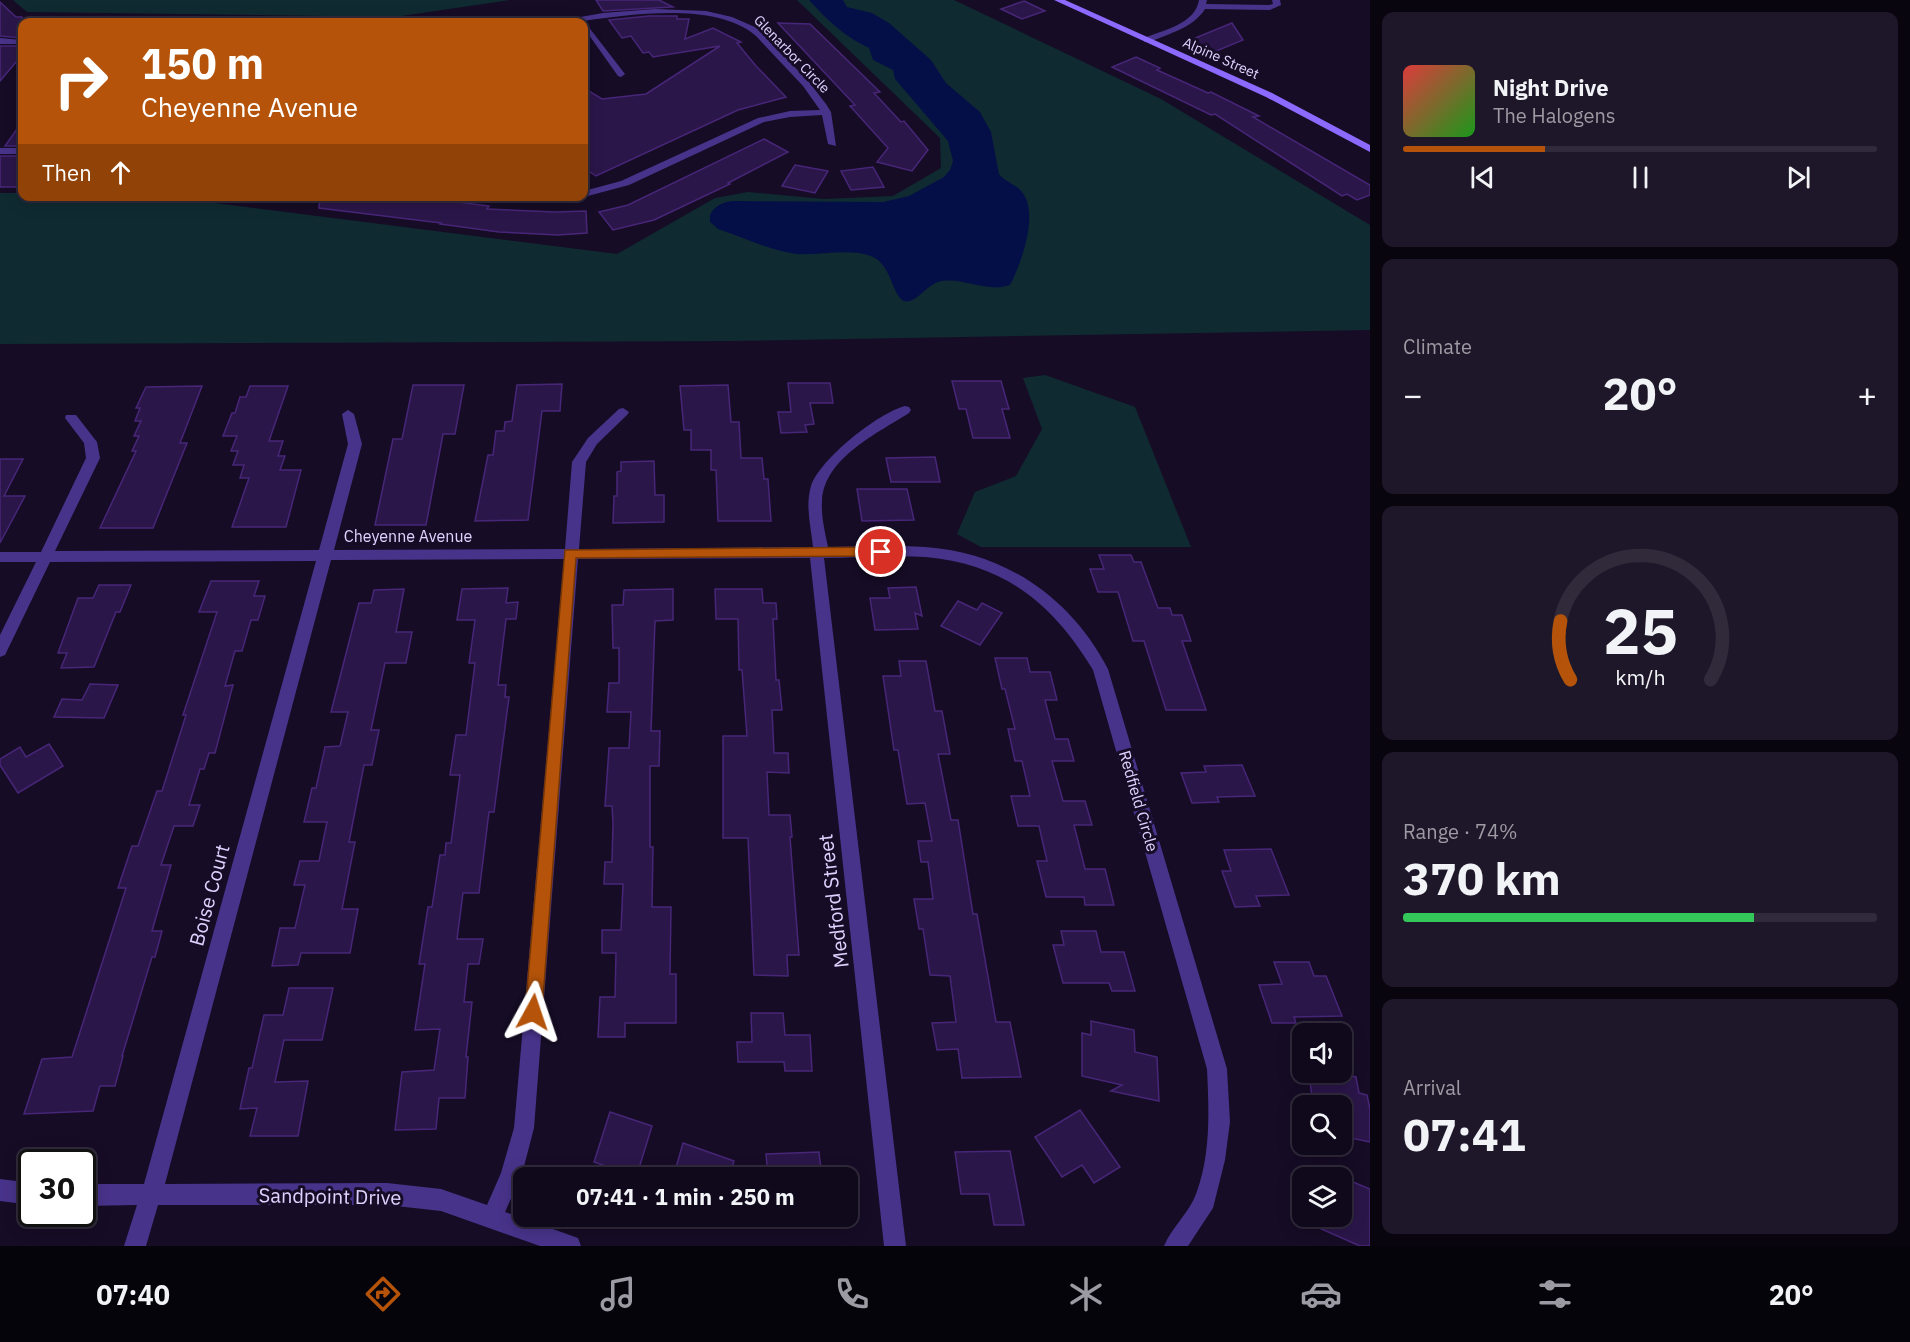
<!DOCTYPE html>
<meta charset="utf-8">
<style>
body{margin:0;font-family:"IBM Plex Sans",sans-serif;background:#1e1729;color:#f1f3f6;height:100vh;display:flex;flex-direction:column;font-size:22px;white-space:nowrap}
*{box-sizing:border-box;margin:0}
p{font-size:20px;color:#9c9aa3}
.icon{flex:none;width:33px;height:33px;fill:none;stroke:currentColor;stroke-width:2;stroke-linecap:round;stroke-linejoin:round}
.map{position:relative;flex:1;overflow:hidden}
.drawer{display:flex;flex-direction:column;gap:12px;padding:12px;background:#09050f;width:540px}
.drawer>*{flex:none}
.hud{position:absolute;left:18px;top:18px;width:570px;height:183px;border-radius:12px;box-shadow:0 3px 15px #0003,0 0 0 2px #302a3b;background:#b45309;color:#fff;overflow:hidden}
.tools{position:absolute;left:1292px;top:1023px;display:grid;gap:12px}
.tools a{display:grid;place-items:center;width:60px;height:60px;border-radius:12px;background:#10091c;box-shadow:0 3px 15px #0003,0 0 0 2px #302a3b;font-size:30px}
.speed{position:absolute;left:18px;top:1149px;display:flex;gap:12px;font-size:30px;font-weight:700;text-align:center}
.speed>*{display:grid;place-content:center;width:78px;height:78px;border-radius:50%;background:#10091c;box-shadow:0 3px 15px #0003,0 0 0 2px #302a3b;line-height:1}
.speed .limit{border:3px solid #111;border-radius:9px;background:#fff;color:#111}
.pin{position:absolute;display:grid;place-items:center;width:51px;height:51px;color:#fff;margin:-26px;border:3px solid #fff;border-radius:50%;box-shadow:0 2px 6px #0007}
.me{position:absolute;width:66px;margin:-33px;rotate:5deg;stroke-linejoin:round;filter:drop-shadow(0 0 4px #0008)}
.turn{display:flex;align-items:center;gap:21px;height:126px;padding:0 24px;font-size:27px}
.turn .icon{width:78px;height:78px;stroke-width:2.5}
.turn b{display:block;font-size:42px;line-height:51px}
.then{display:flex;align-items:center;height:57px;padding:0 24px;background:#0003;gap:12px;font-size:22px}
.big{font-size:45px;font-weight:700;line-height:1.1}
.drawer .widget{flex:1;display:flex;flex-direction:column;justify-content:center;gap:9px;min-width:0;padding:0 21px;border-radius:12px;background:#1e1729}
.drawer .dial{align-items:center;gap:0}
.dial svg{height:156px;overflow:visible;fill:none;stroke:#302a3b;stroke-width:7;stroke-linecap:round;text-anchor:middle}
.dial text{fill:#f1f3f6;stroke:none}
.song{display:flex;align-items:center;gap:18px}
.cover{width:72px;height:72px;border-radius:9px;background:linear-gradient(135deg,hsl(0 70% 55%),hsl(120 70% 35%))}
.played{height:6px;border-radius:3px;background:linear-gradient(90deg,#b45309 30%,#302a3b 30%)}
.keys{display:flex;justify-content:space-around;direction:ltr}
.heat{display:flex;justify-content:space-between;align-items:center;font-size:33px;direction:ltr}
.charge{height:9px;border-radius:4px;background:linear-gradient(90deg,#34c759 74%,#302a3b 0)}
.trip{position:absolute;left:513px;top:1167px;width:345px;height:60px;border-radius:12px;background:#10091c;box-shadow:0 3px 15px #0003,0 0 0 2px #302a3b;font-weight:700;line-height:60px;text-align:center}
.tabs{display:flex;height:96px;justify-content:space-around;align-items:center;background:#06040b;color:#9c9aa3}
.tabs .icon{width:42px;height:42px}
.tabs .selected{color:#b45309}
.tabs b{font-size:27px;color:#f1f3f6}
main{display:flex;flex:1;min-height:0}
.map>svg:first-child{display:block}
</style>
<main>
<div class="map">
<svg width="1370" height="1246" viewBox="0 0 1370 1246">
<rect width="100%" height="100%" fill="#160c26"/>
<g fill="#0f2b31">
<polygon points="13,0 510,0 395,17 27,12"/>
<polygon points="797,0 954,0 1161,99 1370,225 1370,330 728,341 0,344 0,193 22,193 22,196 167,197 617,254 715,198 748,192 824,199 893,196 941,168 940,138"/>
<polygon points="1045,375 1135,407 1191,547 981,547 957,534 975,492 1016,476 1042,429 1023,378"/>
</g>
<path fill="#050f47" d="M809 0H843L847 7 872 13 889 23 931 60 946 83 980 112 991 132 999 174C1006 183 1019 185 1024 195 1038 217 1021 264 1010 285 989 293 964 278 942 281 927 283 916 305 904 301 892 296 892 266 873 257 851 247 820 256 796 254 770 251 743 237 718 229L710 222V215C714 206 723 202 733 201L883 202 909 196 944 177 950 170 953 161 948 141 895 79 893 70 873 60 869 48C845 37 827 20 809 0Z"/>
<g fill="#2b1649" stroke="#472678" stroke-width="1.5">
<polygon points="596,0 659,0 673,7 603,11"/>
<polygon points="1024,1 1045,11 1022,19 1001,9"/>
<polygon points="0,2 16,17 22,17 22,38 0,36"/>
<polygon points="649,16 677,16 677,19 689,19 685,39 713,28 741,42 737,43 756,66 786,97 738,110 596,176 584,168 584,88 602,99 646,94 720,46 653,57 649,52 643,53 631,36 622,38 609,20"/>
<polygon points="778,23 810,24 880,92 874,93 901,122 904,121 928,150 912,171 877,162 888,148 850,106 855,105"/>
<polygon points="1232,23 1243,40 1209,54 1183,43"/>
<polygon points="0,46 22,46 22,55 0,81"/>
<polygon points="1136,57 1160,68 1157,70 1208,93 1211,92 1259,116 1253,117 1370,185 1370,195 1357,200 1347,194 1342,196 1215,114 1211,115 1112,67"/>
<polygon points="22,122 22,146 5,146"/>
<polygon points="764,139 788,152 728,183 730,184 654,220 613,230 599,212 628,205"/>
<rect x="0" y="156" width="22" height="31"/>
<polygon points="795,165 828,171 815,193 782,186"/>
<polygon points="873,167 884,187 851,190 841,171"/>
<polygon points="320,196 411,196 489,206 487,209 555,212 586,211 587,233 558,235 499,232 440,224 441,223 319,208"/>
<polygon points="952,381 1001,381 1009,409 1002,409 1010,438 973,438 966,409 959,409"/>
<polygon points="788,383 830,383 833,403 810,403 814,424 805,425 807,432 781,433 778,412 791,412"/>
<polygon points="562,384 560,411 542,411 528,520 475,521 488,455 493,455 496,431 504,431 505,422 512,421 517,385"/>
<polygon points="413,385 464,385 455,434 443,434 426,525 375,525 393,439 402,439"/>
<polygon points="728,385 731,422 739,422 741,458 762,458 764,479 768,479 771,521 718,521 716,470 711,470 711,450 691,450 691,430 684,430 680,386"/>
<polygon points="202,386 180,443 187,443 153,528 100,528 136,451 132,451 139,436 134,436 141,421 135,421 140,408 136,408 146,387"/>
<polygon points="250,386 288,386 269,441 283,441 278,456 285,456 280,470 301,470 286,527 232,527 249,478 240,478 244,465 233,465 238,451 231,451 237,436 223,436 232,413 235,413 240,397 246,397"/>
<polygon points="935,457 940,482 891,482 886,458"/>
<polygon points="0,459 23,459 4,496 25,496 0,543"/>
<polygon points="654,461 655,495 664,495 664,522 613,523 614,496 617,496 617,472 621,471 621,462"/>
<polygon points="857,489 907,489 914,520 862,521"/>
<polygon points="1099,555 1131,555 1134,562 1141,562 1158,608 1170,608 1172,615 1182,615 1191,641 1182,641 1206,710 1166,710 1144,641 1133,641 1118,592 1098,592 1090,569 1104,569"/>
<polygon points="211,581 259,581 254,596 265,596 258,620 251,620 242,651 235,651 225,686 233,685 215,753 209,753 204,769 200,769 189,805 200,805 193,826 174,826 161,865 171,865 152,931 162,931 155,957 152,957 122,1056 123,1056 115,1086 100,1086 93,1111 24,1114 42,1059 72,1057 126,888 118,888 132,846 138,846 157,791 162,791 186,715 183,715 217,612 199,612"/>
<polygon points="99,585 131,585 120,612 116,612 94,667 61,668 67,653 58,653 78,598 93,598"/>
<polygon points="916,587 922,616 915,613 918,629 875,630 870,598 890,598 888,588"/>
<polygon points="508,588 506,603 518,602 516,619 506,619 498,685 506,685 505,697 509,697 494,812 489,812 479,893 463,893 457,939 483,939 479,964 468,964 464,1002 472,1002 466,1057 468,1057 465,1098 439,1098 436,1129 395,1130 402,1072 434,1070 440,1029 415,1030 425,964 419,964 428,907 432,907 440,855 445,855 446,843 451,843 460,775 450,775 456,735 466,735 475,663 469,663 475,620 457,620 462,589"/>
<polygon points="404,589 396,632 412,632 406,663 385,663 371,730 379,730 372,765 364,765 349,842 355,842 342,909 358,909 350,953 301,953 298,965 272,966 280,928 295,928 305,885 294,885 300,861 319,861 327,822 304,822 312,788 316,788 325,747 340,746 348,712 331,712 359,603 371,603 374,590"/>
<polygon points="673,589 673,620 655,621 651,731 660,731 659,766 650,766 650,847 653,847 652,907 671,907 670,974 676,974 676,1023 625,1023 625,1037 598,1037 600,997 615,997 616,953 602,953 602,930 621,930 623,884 604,884 605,862 612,862 613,824 612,806 605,806 609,748 629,748 631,712 607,712 609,683 619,683 619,648 613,648 612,605 623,605 624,590"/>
<polygon points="715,589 762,589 763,603 776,603 777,619 773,619 776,680 779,680 782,710 772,710 774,753 788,753 789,773 767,772 769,815 790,815 792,837 790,837 799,955 787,955 788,976 754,975 748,838 723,838 723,736 747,736 742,670 739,670 738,619 716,619"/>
<polygon points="958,601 977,610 982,603 1002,613 980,645 941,626"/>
<polygon points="995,658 1027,658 1030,672 1050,672 1057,700 1045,700 1055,739 1068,739 1074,761 1052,761 1063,801 1085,801 1092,825 1074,825 1085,869 1105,869 1114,905 1085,905 1084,897 1046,897 1037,861 1047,861 1039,826 1018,826 1011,796 1030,796 1022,761 1015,761 1008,729 1015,729 1005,689 1002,689"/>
<polygon points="899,661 926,661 935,711 942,711 950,754 938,754 951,820 958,820 973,914 977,914 996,1022 1010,1022 1021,1077 962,1078 958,1049 937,1050 932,1023 956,1022 950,976 930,975 923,929 919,929 914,899 933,899 928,862 921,862 918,841 932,841 925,803 907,804 898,750 894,750 883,676 901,676"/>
<polygon points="90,684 118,685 104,718 54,717 62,699 82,700"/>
<polygon points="49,744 63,766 18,793 0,765 0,759 20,747 26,757"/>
<polygon points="1242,765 1255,796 1217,797 1219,802 1192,803 1181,773 1206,772 1204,766"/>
<polygon points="1271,849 1289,895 1256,896 1260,906 1235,907 1222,871 1231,871 1224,850"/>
<polygon points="1061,931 1096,931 1101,952 1124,952 1135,991 1112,991 1109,983 1063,983 1053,945 1064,945"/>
<polygon points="1274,962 1309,962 1314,976 1326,976 1342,1016 1294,1017 1296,1023 1272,1023 1259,985 1282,984"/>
<polygon points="289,988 333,988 322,1040 284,1040 275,1082 308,1081 298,1136 250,1136 257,1108 240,1109 249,1068 252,1068 264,1015 283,1015"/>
<polygon points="751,1013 783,1013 785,1035 810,1035 812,1071 785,1071 784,1062 738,1062 737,1042 752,1042"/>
<polygon points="1091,1021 1134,1030 1135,1052 1157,1057 1159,1101 1111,1091 1122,1085 1082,1076 1082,1033 1091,1035"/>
<polygon points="1309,1072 1332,1072 1356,1077 1359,1093 1367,1095 1370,1109 1370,1142 1341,1136 1341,1106 1313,1106"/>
<polygon points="1080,1110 1120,1167 1094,1183 1082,1165 1062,1177 1035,1137"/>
<polygon points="610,1112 652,1126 636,1178 608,1178 611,1168 594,1162"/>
<polygon points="683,1143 734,1161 729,1178 673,1178"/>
<polygon points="1010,1151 1024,1225 994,1225 989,1194 961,1194 955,1152"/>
<polygon points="819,1152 822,1178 768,1178 766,1154"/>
<polygon points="1341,1177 1370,1189 1370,1246 1360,1246 1292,1216 1341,1216"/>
</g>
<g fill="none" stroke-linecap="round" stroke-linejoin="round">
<g fill="#48338a" fill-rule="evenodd">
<path d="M1199 0H1207L1206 4 1269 5 1273 4 1272 0H1280L1281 5 1270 10 1205 9C1193 28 1170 33 1150 42H1144V38C1164 30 1195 24 1199 0Z"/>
<path d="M655 9 706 11 732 17 757 28 809 82 826 104 831 112 836 146 828 144 822 115 790 117 764 122 629 185 584 197 582 196 584 191 621 181 758 118 790 111 820 110 803 86 756 36C717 2 632 14 584 21L625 74 621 77 618 76 584 28V22H580L583 21 552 22 603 13Z"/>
<polygon points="0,38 22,40 22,44 0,44"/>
<rect x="0" y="148" width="22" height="6"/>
<path d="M905 406 909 407 911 410 909 413C878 433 824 458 822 501 821 517 825 532 828 547 860 547 893 545 925 547 1005 552 1071 598 1108 669L1227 1069 1230 1122 1225 1160 1213 1208 1188 1246H1164C1172 1227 1189 1213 1196 1194 1211 1154 1209 1111 1207 1069L1093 670C1053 604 1005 564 925 557 892 555 857 558 824 558L906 1246H884L810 558 578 559 534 1128 522 1174 505 1212 578 1238 581 1246H540L441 1211 387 1205H158L146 1246H124L137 1205 82 1206V1184H144L316 561 50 562 5 655 0 657V635L36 562H0V552H41L86 458 84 443 65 418 66 415H76L97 442 100 458 55 551 319 550 348 444 342 414 348 410 354 414 362 444 334 550 565 549 572 462 588 438 619 409 623 408 629 412 627 415 597 444 586 462 579 549 811 547H813C811 527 805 506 811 486 820 459 878 413 905 406ZM564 559 514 1128 501 1173 487 1205 441 1189 387 1183 165 1184 331 560Z"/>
<polygon points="0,1179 32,1183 32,1205 0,1201"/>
</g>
<polygon fill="#8c69ff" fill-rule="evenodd" points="1054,0 1065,0 1272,93 1370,145 1370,152 1266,97"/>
</g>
<polygon fill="#b45309" stroke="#753606" stroke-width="1.5" points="881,547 888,552 881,556 576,558 542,1012 540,1018 533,1021 527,1018 525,1012 565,550"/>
<g text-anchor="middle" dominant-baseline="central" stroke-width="6" stroke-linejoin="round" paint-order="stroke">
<g font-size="14" fill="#e0d2ff" stroke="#160c26">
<text transform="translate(792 54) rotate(46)">Glenarbor Circle</text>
<text transform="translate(1221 58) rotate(24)">Alpine Street</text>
</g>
<g font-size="16" fill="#e0d2ff" stroke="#160c26">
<text x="408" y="536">Cheyenne Avenue</text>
<text transform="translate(1139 801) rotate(74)">Redfield Circle</text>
</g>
<g font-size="20" fill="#e0d2ff" stroke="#160c26">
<text transform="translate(209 895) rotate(-75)">Boise Court</text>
<text transform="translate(833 901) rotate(-97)">Medford Street</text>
<text transform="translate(330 1196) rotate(1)">Sandpoint Drive</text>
</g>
</g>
</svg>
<div class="tools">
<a><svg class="icon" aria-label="sound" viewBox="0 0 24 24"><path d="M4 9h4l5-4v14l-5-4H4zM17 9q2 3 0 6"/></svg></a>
<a><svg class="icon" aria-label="search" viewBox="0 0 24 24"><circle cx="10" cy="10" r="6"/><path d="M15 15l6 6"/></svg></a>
<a><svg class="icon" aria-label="layers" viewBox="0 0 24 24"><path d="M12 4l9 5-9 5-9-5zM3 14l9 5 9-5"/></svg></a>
</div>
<div class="speed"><div class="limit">30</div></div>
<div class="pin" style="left:881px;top:552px;background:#d93025"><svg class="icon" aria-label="arrive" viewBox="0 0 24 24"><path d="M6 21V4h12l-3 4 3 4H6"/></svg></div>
<svg class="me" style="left:533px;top:1012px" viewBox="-20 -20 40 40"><path d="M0-17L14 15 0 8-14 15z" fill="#b45309" stroke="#fff" stroke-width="4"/></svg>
<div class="trip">07:41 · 1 min · 250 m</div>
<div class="hud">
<div class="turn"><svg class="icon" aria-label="right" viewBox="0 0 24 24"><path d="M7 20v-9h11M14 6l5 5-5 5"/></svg><div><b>150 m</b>Cheyenne Avenue</div></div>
<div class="then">Then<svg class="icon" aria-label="ahead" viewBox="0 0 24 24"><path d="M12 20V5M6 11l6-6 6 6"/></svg></div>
</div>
</div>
<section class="drawer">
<div class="widget">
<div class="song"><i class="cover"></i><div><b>Night Drive</b><p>The Halogens</p></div></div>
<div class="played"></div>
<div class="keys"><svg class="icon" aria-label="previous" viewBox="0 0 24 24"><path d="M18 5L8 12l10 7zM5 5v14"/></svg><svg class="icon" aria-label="pause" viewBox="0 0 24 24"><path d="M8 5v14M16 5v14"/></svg><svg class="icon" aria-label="next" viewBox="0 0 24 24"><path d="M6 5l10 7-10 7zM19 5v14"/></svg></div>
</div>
<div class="widget"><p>Climate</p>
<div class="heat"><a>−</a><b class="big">20°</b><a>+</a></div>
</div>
<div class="widget dial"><svg viewBox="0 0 100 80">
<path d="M14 69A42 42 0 1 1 86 69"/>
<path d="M14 69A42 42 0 0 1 9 39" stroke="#b45309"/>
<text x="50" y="56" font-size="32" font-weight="700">25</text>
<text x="50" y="72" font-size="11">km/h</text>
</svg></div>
<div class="widget"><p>Range · 74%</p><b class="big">370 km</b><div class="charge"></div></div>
<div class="widget"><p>Arrival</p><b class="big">07:41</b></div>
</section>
</main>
<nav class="tabs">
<b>07:40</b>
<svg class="icon selected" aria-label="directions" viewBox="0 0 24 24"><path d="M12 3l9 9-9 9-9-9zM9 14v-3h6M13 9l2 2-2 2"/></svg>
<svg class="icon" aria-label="music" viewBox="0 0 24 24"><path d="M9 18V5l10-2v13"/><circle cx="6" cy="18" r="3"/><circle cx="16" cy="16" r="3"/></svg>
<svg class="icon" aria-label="phone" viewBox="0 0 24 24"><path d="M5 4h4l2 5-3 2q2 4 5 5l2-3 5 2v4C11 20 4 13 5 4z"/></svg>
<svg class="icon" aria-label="climate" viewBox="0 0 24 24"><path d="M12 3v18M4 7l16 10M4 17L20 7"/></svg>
<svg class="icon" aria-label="car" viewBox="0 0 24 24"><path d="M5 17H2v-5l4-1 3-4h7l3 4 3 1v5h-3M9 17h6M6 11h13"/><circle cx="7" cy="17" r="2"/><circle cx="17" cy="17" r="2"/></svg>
<svg class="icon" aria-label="filters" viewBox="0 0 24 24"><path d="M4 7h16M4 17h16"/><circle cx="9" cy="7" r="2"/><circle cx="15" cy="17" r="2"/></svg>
<b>20°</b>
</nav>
